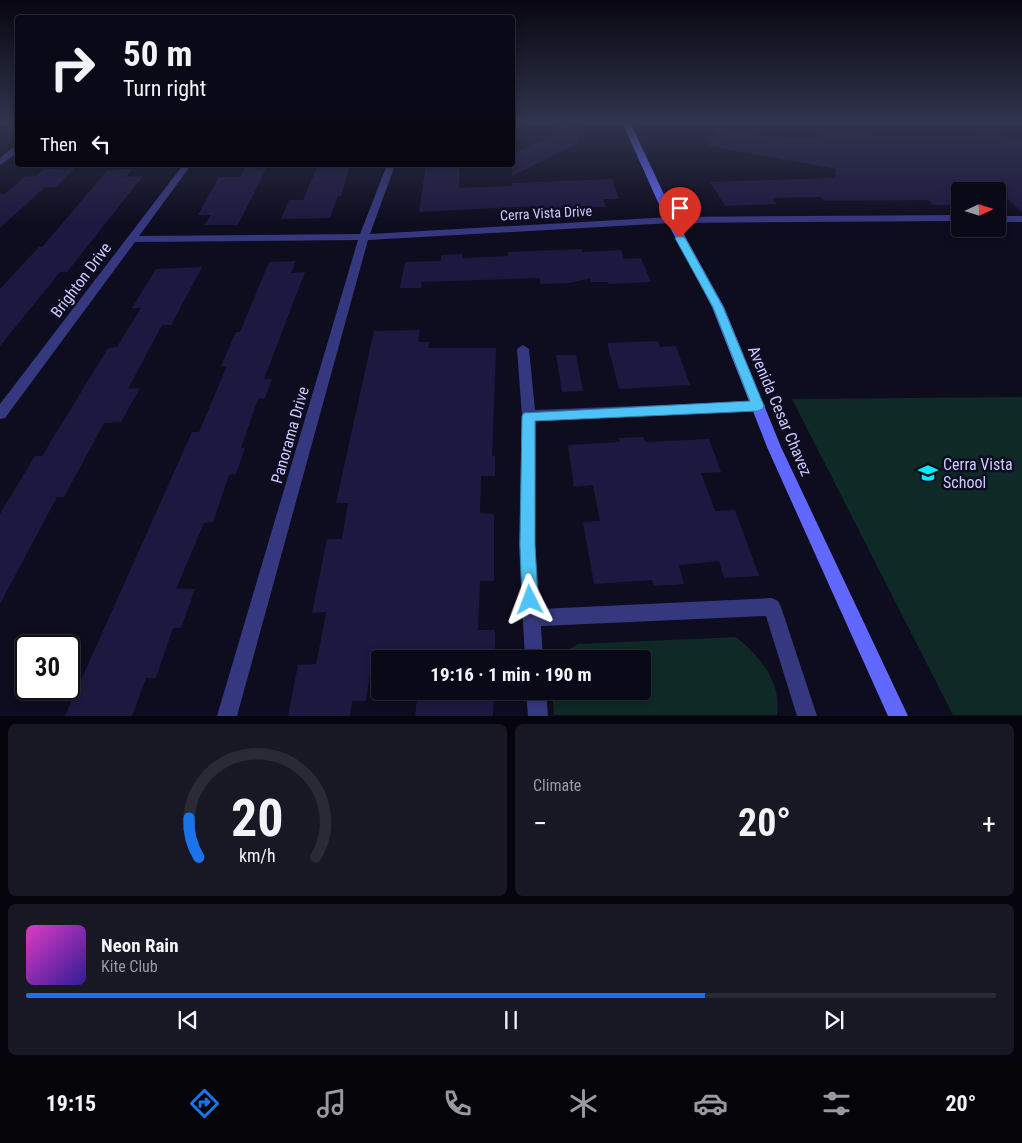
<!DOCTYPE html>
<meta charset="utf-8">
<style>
body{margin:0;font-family:"Roboto Condensed",sans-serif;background:#181724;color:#f1f3f6;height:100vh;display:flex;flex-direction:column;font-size:19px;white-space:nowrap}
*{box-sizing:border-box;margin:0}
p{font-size:16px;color:#999aa1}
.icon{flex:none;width:28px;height:28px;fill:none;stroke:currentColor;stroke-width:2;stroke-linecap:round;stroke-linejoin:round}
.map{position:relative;height:716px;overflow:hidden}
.details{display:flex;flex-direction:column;gap:8px;padding:8px;background:#06050d;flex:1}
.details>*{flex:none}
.hud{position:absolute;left:15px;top:15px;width:500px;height:152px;border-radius:5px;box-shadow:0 2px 8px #0003,0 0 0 1px #2a2a36;background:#0a0917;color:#f1f3f6;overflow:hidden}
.needle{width:32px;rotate:86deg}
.tools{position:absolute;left:951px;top:182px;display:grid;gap:10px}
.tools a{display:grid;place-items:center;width:55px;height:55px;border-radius:5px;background:#0a0917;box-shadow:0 2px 8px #0003,0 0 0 1px #2a2a36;font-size:25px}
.speed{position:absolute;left:15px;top:635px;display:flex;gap:10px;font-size:25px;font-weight:700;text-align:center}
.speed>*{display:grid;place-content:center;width:65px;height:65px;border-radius:50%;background:#0a0917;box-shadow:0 2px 8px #0003,0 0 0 1px #2a2a36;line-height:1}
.speed .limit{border:2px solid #111;border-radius:8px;background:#fff;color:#111}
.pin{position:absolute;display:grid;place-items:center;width:42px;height:42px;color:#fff;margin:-51px -21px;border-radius:50% 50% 50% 0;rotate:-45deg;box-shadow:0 0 5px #0007}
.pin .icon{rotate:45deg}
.me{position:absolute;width:55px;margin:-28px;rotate:357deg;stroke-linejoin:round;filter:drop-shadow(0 0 4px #0008)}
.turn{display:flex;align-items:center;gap:18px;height:105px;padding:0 25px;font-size:22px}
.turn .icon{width:65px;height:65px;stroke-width:2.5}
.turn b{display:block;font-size:35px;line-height:42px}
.then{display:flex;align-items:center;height:48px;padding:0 25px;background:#0003;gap:10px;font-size:19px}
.big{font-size:38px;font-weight:700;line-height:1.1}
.details .widget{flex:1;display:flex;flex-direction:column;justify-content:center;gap:8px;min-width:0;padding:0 18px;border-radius:8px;background:#181724}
.details .dial{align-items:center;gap:0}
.dial svg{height:130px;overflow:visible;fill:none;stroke:#2a2a36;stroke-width:7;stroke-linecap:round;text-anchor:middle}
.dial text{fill:#f1f3f6;stroke:none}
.song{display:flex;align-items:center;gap:15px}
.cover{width:60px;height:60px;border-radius:8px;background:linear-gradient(135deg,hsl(310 70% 55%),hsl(250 70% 35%))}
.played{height:5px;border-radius:2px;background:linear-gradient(90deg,#1a73e8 70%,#2a2a36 70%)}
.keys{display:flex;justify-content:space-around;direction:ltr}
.heat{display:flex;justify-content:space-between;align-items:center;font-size:28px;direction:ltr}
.details .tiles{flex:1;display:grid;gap:8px;grid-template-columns:1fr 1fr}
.widget:last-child{grid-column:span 2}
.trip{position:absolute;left:371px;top:650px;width:280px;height:50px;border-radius:5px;background:#0a0917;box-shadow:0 2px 8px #0003,0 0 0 1px #2a2a36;font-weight:700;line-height:50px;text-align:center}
.tab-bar{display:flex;height:80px;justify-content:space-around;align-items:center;background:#040409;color:#999aa1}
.tab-bar .icon{width:35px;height:35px}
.tab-bar .selected{color:#1a73e8}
.tab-bar b{font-size:22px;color:#f1f3f6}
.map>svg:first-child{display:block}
</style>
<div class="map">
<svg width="1022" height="716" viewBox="0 0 1022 716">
<rect width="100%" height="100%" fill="#0e0c1f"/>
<g fill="#0f2926">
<polygon points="1022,397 1022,715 953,715 792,399"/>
<path d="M736 637C760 656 782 683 777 715H554L552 691H642V659H556L557 656 578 644Z"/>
</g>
<g fill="#1d1840">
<polygon points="557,124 584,128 578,143 512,176 512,154 552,135"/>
<polygon points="716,128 773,137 822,138 818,133 875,134 877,136 998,134 1005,139 1022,139 1022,212 998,191 960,191 960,205 933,205 928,200 824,201 821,197 772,198 777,204 725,206 710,182 835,178 836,169 709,146"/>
<polygon points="246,165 268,165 238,225 204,225 211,215 198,215 219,177 240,177"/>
<polygon points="318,165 350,165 341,196 338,196 330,218 281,219 289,200 303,200"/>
<polygon points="426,165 459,165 459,188 512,186 512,183 612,179 619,199 603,199 606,207 535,208 534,206 419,212"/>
<polygon points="75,168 56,187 45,187 0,228 0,194 5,194 24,177 36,176 44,169"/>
<polygon points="133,169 126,177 143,176 67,272 60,272 0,346 0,289 39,247 42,247 108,170"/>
<polygon points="582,249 582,252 621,250 624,259 641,258 651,282 608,284 608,282 591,282 590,278 570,283 540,284 540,278 422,282 421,288 400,288 405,262 441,261 441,255 463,254 463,258 508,256 508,252"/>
<polygon points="296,261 291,273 305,272 264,379 272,379 265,398 258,399 241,448 245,448 236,474 229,475 213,522 204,523 176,589 195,589 181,628 173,628 156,678 146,678 132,716 65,716 192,432 199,432 227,366 221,366 236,332 240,332 269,262"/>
<polygon points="202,267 171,325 162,325 128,389 140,388 121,422 104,423 64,497 57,497 0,604 0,514 35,456 42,456 108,348 117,347 141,308 132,308 156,269"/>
<polygon points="420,330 418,342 429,342 428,348 496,348 492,456 495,456 495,476 481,476 480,513 494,514 494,581 480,581 478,630 495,630 495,659 380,659 380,673 370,673 366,701 352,701 350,716 288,716 298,665 316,664 321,639 326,612 312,613 327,539 342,539 348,503 336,503 374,331"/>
<polygon points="658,341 660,347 676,346 690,385 619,389 607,343"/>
<polygon points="556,355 576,355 583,391 562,392"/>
<polygon points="643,437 645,442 709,439 721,472 701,473 715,511 735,510 759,576 724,578 719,561 679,565 684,584 654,586 652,580 594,584 583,522 600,521 593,485 574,487 568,445 620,442 619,438"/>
<polygon points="418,691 494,691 493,716 415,716"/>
</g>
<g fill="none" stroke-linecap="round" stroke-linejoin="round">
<g fill="#36387f" fill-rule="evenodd">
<polygon points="512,124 523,126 512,128"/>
<polygon points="15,146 18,146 18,152 0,165 0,158"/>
<polygon points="183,165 191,165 139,236 360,234 387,165 395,165 370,234 671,217 960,215 960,221 671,223 368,240 237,716 217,716 358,240 135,242 5,418 0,419 0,404"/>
<rect x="998" y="216" width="24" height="6"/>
<polygon points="523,345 529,349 535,410 758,401 763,402 765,406 763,410 758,411 536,421 535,545 540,609 772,598 778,601 781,607 817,716 797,716 766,616 541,626 543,659 525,659 519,545 522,416 517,349"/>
<polygon points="526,691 546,691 548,716 528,716"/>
</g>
<polygon fill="#6168ff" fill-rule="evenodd" points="622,122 630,122 676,220 724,307 781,447 908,716 888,716 767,447 712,307 666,220"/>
</g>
<linearGradient id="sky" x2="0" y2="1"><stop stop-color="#080711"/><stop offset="0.55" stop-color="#30344d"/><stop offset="1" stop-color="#30344d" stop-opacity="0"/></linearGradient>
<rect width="1022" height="223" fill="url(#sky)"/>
<polygon fill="#4fc3f7" stroke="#337fa1" points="680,235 685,238 723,307 764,406 762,409 758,411 535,421 535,545 538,600 536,605 530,608 525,605 522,600 520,545 522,416 524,413 750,401 713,307 675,238"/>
<defs>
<symbol id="school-bare" viewBox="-9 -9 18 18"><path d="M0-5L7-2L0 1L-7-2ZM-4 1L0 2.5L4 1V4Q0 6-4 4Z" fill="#00eef5" stroke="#0e0c1f" stroke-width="2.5" paint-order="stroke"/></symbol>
</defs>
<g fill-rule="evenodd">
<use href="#school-bare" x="914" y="459" width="28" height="28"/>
</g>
<g text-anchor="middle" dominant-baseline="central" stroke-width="5" stroke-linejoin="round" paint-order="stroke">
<g font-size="14" fill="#cccaff" stroke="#0e0c1f">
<text transform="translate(546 213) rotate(-3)">Cerra Vista Drive</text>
</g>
<g font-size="16" fill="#cccaff" stroke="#0e0c1f">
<text transform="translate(81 280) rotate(-53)">Brighton Drive</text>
<text transform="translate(780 411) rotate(67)">Avenida Cesar Chavez</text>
<text transform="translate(290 435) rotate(-74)">Panorama Drive</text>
</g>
<g font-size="16" fill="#cccaff" stroke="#0e0c1f" text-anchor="start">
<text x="943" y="464">Cerra Vista<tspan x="943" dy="18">School</tspan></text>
</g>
</g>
</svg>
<div class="tools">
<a><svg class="needle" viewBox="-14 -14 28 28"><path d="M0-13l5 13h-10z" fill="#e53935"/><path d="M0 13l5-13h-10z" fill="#999aa1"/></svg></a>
</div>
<div class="speed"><div class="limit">30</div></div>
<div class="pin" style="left:680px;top:238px;background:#d93025"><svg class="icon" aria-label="arrive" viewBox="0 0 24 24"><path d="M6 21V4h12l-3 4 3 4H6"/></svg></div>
<svg class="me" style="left:530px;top:600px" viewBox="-20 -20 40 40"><path d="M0-17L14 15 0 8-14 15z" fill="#4fc3f7" stroke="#fff" stroke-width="4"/></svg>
<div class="trip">19:16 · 1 min · 190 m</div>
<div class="hud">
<div class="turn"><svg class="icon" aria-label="right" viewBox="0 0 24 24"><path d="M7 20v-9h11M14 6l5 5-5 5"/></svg><div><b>50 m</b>Turn right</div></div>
<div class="then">Then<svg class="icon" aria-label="left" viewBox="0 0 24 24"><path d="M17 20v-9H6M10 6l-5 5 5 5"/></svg></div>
</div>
</div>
<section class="details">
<div class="tiles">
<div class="widget dial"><svg viewBox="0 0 100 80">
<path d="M14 69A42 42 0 1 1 86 69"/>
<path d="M14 69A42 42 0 0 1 8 45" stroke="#1a73e8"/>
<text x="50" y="56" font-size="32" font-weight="700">20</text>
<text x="50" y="72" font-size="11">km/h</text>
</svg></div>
<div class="widget"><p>Climate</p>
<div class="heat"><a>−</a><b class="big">20°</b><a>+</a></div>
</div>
<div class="widget">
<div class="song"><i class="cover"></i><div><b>Neon Rain</b><p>Kite Club</p></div></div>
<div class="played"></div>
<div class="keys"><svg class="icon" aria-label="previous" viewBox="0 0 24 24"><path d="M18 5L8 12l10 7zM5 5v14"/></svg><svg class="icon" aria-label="pause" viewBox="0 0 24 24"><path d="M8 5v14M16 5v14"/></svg><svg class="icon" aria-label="next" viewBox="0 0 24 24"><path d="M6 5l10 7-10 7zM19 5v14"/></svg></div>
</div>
</div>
</section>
<nav class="tab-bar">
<b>19:15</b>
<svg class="icon selected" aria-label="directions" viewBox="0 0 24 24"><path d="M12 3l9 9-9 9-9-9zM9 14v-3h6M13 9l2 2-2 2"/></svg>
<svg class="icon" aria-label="music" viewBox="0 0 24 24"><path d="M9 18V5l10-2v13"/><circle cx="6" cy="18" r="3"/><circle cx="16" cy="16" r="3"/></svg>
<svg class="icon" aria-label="phone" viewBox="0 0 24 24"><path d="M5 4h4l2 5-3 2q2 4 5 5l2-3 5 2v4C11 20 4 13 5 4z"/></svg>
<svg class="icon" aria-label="climate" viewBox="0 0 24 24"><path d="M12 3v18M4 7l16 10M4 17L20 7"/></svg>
<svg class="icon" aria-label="car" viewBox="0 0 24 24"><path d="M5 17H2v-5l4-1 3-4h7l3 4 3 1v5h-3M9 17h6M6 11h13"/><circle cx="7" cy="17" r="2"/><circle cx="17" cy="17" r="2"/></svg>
<svg class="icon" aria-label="filters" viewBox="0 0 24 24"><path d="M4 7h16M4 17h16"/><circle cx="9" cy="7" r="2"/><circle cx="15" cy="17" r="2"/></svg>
<b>20°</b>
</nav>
